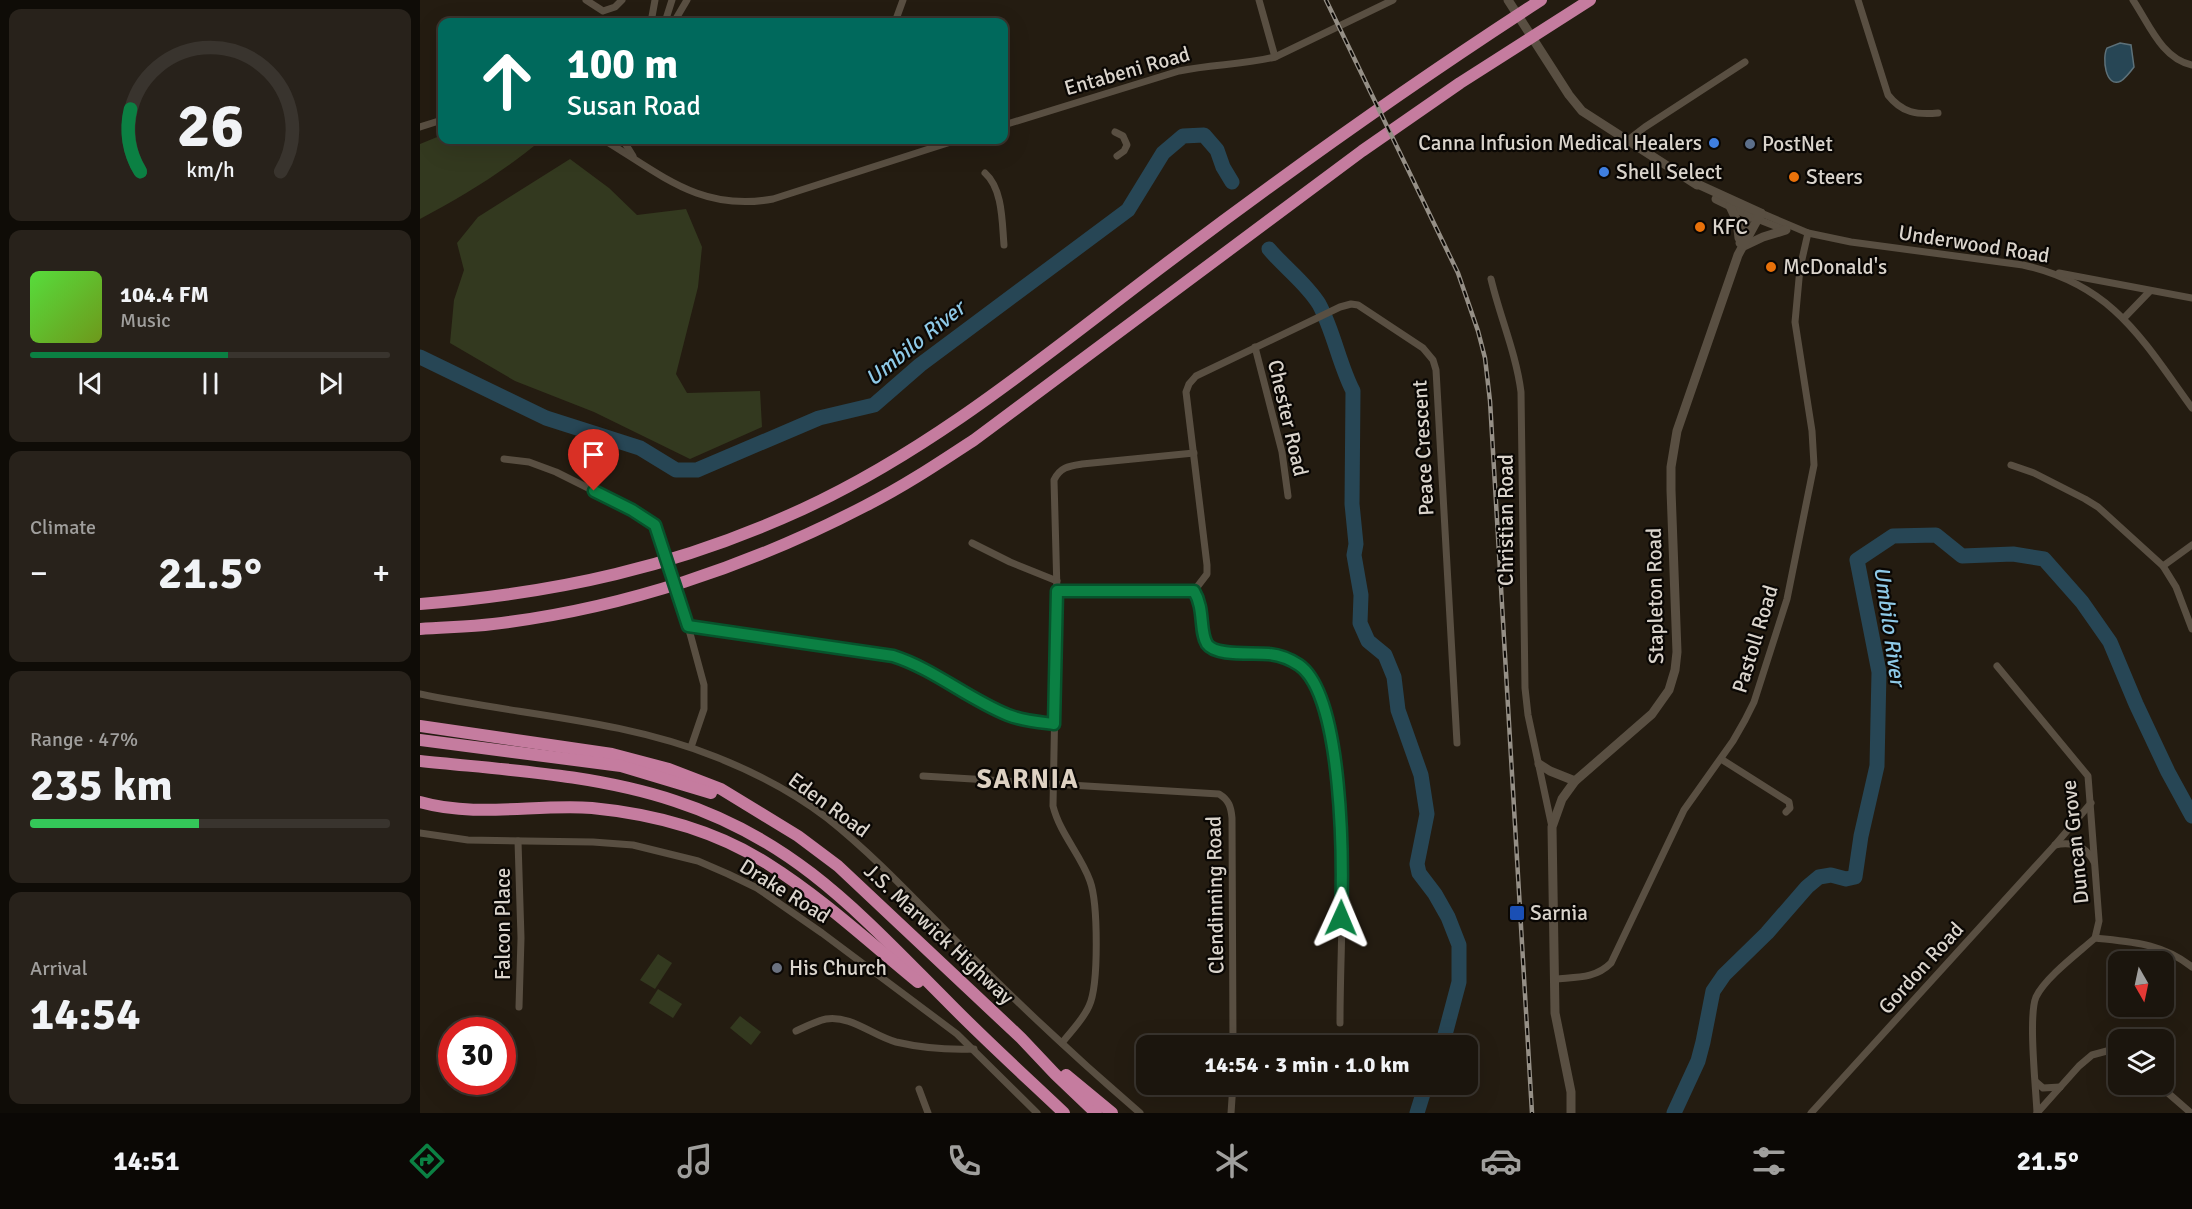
<!DOCTYPE html>
<meta charset="utf-8">
<style>
body{margin:0;font-family:Signika,sans-serif;background:#28221b;color:#f1f3f6;height:100vh;display:flex;flex-direction:column;font-size:22px;white-space:nowrap}
*{box-sizing:border-box;margin:0}
p{font-size:20px;color:#a09f9d}
.icon{flex:none;width:33px;height:33px;fill:none;stroke:currentColor;stroke-width:2;stroke-linecap:round;stroke-linejoin:round}
.map{position:relative;flex:1;overflow:hidden}
.drawer{display:flex;flex-direction:column;gap:9px;padding:9px;background:#0f0c07;width:420px}
.drawer>*{flex:none}
.top-card{position:absolute;left:18px;top:18px;width:570px;height:126px;border-radius:12px;box-shadow:0 6px 24px #0002,0 0 0 2px #39342e;background:#00695c;color:#fff;overflow:hidden}
.needle{width:39px;rotate:171deg}
.controls{position:absolute;left:1688px;top:951px;display:grid;gap:12px}
.controls a{display:grid;place-items:center;width:66px;height:66px;border-radius:12px;background:#1b150d;box-shadow:0 6px 24px #0002,0 0 0 2px #39342e;font-size:30px}
.speed{position:absolute;left:18px;top:1017px;display:flex;gap:12px;font-size:30px;font-weight:700;text-align:center}
.speed>*{display:grid;place-content:center;width:78px;height:78px;border-radius:50%;background:#1b150d;box-shadow:0 6px 24px #0002,0 0 0 2px #39342e;line-height:1}
.speed .limit{border:9px solid #d22;background:#fff;color:#111}
.pin{position:absolute;display:grid;place-items:center;width:51px;height:51px;color:#fff;margin:-62px -26px;border-radius:50% 50% 50% 0;rotate:-45deg;box-shadow:0 0 6px #0007}
.pin .icon{rotate:45deg}
.me{position:absolute;width:66px;margin:-33px;rotate:1deg;stroke-linejoin:round;filter:drop-shadow(0 0 4px #0008)}
.turn{display:flex;align-items:center;gap:21px;height:126px;padding:0 30px;font-size:27px}
.turn .icon{width:78px;height:78px;stroke-width:2.5}
.turn b{display:block;font-size:42px;line-height:51px}
.big{font-size:45px;font-weight:800;line-height:1.1}
.drawer .tile{flex:1;display:flex;flex-direction:column;justify-content:center;gap:9px;min-width:0;padding:0 21px;border-radius:12px;background:#28221b}
.drawer .dial{align-items:center;gap:0}
.dial svg{height:156px;overflow:visible;fill:none;stroke:#39342e;stroke-width:7;stroke-linecap:round;text-anchor:middle}
.dial text{fill:#f1f3f6;stroke:none}
.song{display:flex;align-items:center;gap:18px}
.cover{width:72px;height:72px;border-radius:9px;background:linear-gradient(135deg,hsl(110 70% 55%),hsl(80 70% 35%))}
.played{height:6px;border-radius:3px;background:linear-gradient(90deg,#0b8043 55%,#39342e 55%)}
.keys{display:flex;justify-content:space-around;direction:ltr}
.heat{display:flex;justify-content:space-between;align-items:center;font-size:33px;direction:ltr}
.charge{height:9px;border-radius:4px;background:linear-gradient(90deg,#34c759 47%,#39342e 0)}
.trip{position:absolute;left:716px;top:1035px;width:342px;height:60px;border-radius:12px;background:#1b150d;box-shadow:0 6px 24px #0002,0 0 0 2px #39342e;font-weight:800;line-height:60px;text-align:center}
.tab-bar{display:flex;height:96px;justify-content:space-around;align-items:center;background:#0b0805;color:#a09f9d}
.tab-bar .icon{width:42px;height:42px}
.tab-bar .active{color:#0b8043}
.tab-bar b{font-size:27px;color:#f1f3f6}
main{display:flex;flex:1;min-height:0}
.map>svg:first-child{display:block}
</style>
<main>
<section class="drawer">
<div class="tile dial"><svg viewBox="0 0 100 80">
<path d="M14 69A42 42 0 1 1 86 69"/>
<path d="M14 69A42 42 0 0 1 9 37" stroke="#0b8043"/>
<text x="50" y="56" font-size="32" font-weight="700">26</text>
<text x="50" y="72" font-size="11">km/h</text>
</svg></div>
<div class="tile">
<div class="song"><i class="cover"></i><div><b>104.4 FM</b><p>Music</p></div></div>
<div class="played"></div>
<div class="keys"><svg class="icon" aria-label="previous" viewBox="0 0 24 24"><path d="M18 5L8 12l10 7zM5 5v14"/></svg><svg class="icon" aria-label="pause" viewBox="0 0 24 24"><path d="M8 5v14M16 5v14"/></svg><svg class="icon" aria-label="next" viewBox="0 0 24 24"><path d="M6 5l10 7-10 7zM19 5v14"/></svg></div>
</div>
<div class="tile"><p>Climate</p>
<div class="heat"><a>−</a><b class="big">21.5°</b><a>+</a></div>
</div>
<div class="tile"><p>Range · 47%</p><b class="big">235 km</b><div class="charge"></div></div>
<div class="tile"><p>Arrival</p><b class="big">14:54</b></div>
</section>
<div class="map">
<svg width="1772" height="1113" viewBox="0 0 1772 1113">
<rect width="100%" height="100%" fill="#241c11"/>
<g fill="#33391f">
<path d="M22 135V140H121C85 171 42 197 0 219V144Z"/>
<polygon points="150,159 189,188 217,215 266,209 282,247 278,287 256,374 267,393 340,391 342,427 270,459 174,412 95,381 30,343 34,300 44,270 37,243 58,217"/>
<polygon points="238,954 252,963 235,989 220,980"/>
<polygon points="238,989 262,1004 253,1018 229,1003"/>
<polygon points="320,1016 341,1032 331,1045 310,1028"/>
</g>
<path fill="#274655" stroke="#5d7179" stroke-width="1.5" d="M1700 43 1711 45 1714 67C1711 71 1704 79 1701 81 1685 89 1682 57 1687 48Z"/>
<g fill="none" stroke-linecap="round" stroke-linejoin="round">
<g stroke="#274655" stroke-width="15">
<path d="M849 249C865 268 886 283 899 304 914 332 919 364 933 391L932 504 936 544 934 555 941 595 940 623 948 641 965 655 974 677 978 710 1001 775 1007 814 997 864 999 873 1015 894 1028 917 1039 945V982L1022 1046"/>
<polyline points="0,357 126,418 220,448 256,470 277,470 399,418 454,405 500,365 708,210 743,153 763,136 784,135 797,150 803,167 812,182"/>
<polyline points="997,1113 1006,1084"/>
<polyline points="1254,1113 1278,1061 1283,1042 1293,991 1304,975 1347,933 1387,887 1399,877 1411,875 1426,879 1435,877 1441,836 1457,766 1459,672 1437,560 1473,536 1516,535 1542,556 1593,554 1624,559 1662,602 1690,642 1716,704 1748,772 1772,816"/>
</g>
<g stroke="#594f42" stroke-width="7">
<polyline points="166,0 183,11 195,7 202,0"/>
<polyline points="839,0 855,57"/>
<path d="M1438 0 1468 95C1482 113 1497 115 1518 113"/>
<path d="M1713 0C1729 24 1742 59 1772 65"/>
<polyline points="231,22 235,0"/>
<polyline points="245,22 252,0"/>
<polyline points="254,22 267,0"/>
<polyline points="475,22 483,0"/>
<path d="M584 125 759 71C791 64 823 65 855 57L973 0"/>
<polyline points="0,127 22,120"/>
<polyline points="695,132 703,136 707,145 704,151 697,156"/>
<path d="M184 140C242 175 281 212 353 199L537 140"/>
<polyline points="203,140 213,156"/>
<polyline points="1208,140 1225,127 1325,62"/>
<path d="M565 173C583 189 582 223 584 245"/>
<path d="M1341 213 1388 233 1431 242 1603 265C1693 285 1722 339 1772 408"/>
<polyline points="1337,219 1365,230"/>
<polyline points="1639,273 1772,298"/>
<path d="M1071 279C1080 317 1096 353 1101 392L1105 688 1108 715 1132 827"/>
<polyline points="1704,318 1730,291"/>
<polyline points="835,347 862,452 868,496"/>
<polyline points="84,459 109,462 136,472 212,510 235,525 268,626 284,685 284,709 271,747"/>
<polyline points="1591,465 1614,473 1665,499 1678,507 1743,566 1756,587 1772,629"/>
<polyline points="552,543 590,562 637,581"/>
<polyline points="1743,566 1772,545"/>
<polyline points="637,591 774,591 787,574 787,565 766,392 769,384 776,376 920,307 931,304 938,305 1003,348 1013,360 1016,370 1037,743"/>
<path d="M774 591C784 607 781 639 790 647 807 663 860 640 888 673 899 687 903 707 907 724 931 820 920 925 920 1023"/>
<path d="M268 626 473 656C514 669 548 699 588 715 603 721 618 722 634 724"/>
<polyline points="1577,666 1668,776 1679,921 1675,938"/>
<path d="M0 694C99 715 201 719 296 757 334 772 374 793 407 818 460 860 506 912 554 959 607 1012 663 1064 720 1113"/>
<polyline points="1301,759 1369,802 1370,808 1366,812"/>
<path d="M503 776 799 794C809 800 811 807 812 818L813 1046"/>
<polyline points="0,833 48,840 173,842 213,845 278,861 308,874 337,888 402,933 537,1034 617,1113"/>
<polyline points="98,841 101,938 99,1007"/>
<path d="M1635 845C1653 841 1666 846 1674 862"/>
<path d="M1135 979C1156 977 1175 979 1191 963L1264 810 1313 741 1325 720 1334 702 1367 599 1394 465 1392 431 1375 322 1380 268 1388 233"/>
<path d="M376 1031C385 1027 396 1021 406 1019 431 1015 453 1036 476 1042 502 1048 528 1050 554 1049"/>
<path d="M642 1043C651 1031 663 1020 669 1006 679 985 678 903 670 881 661 855 640 834 633 806L637 591 634 480C640 467 649 466 662 464L774 453"/>
<polyline points="1616,1082 1623,1088 1640,1087"/>
<polyline points="1742,1084 1748,1093 1771,1113"/>
<polyline points="499,1089 508,1113"/>
<polyline points="811,1113 813,1084"/>
<polyline points="1391,1113 1635,845 1671,803"/>
<path d="M1617 1113C1616 1089 1608 1016 1616 997 1626 977 1657 954 1675 938 1712 942 1742 943 1772 967"/>
<polyline points="1617,1113 1659,1066 1672,1055 1698,1048"/>
</g>
<g stroke="#594f42" stroke-width="9">
<polyline points="1088,0 1149,95 1162,111 1277,185"/>
<polyline points="1296,199 1337,219"/>
<polyline points="1310,206 1317,221 1319,238"/>
<polyline points="1320,243 1329,211"/>
<polyline points="1324,246 1343,237 1366,230"/>
<polyline points="1119,764 1130,771 1155,781"/>
<polyline points="1151,1113 1151,1092 1135,1013 1132,827 1142,799 1155,781 1232,714 1249,690 1255,670 1257,652 1251,490 1251,467 1257,431 1318,255 1341,213 1273,182"/>
</g>
<g stroke="#c57c9f" stroke-width="12">
<path d="M0 604C138 593 256 567 383 509 515 448 628 353 743 266 866 173 991 84 1121 0"/>
<path d="M0 629C24 627 49 627 73 624 202 609 330 566 445 506 483 487 519 463 554 440L942 151 1040 83 1170 0"/>
<polyline points="0,726 192,754 249,769 301,789 378,836 418,866 601,1038 635,1074 676,1113"/>
<polyline points="0,740 201,766 291,793"/>
<path d="M0 761C85 770 174 774 255 801 375 840 440 914 526 1000 564 1039 605 1076 644 1113"/>
<path d="M0 802C56 818 115 804 172 808 234 814 295 830 348 864 402 898 449 942 498 982"/>
<polyline points="646,1075 692,1113"/>
</g>
<defs>
<polyline id="rail" points="906,0 1038,273 1058,331 1065,358 1070,401 1112,1113"/>
</defs>
<use href="#rail" stroke="#958f86" stroke-width="4.5"/>
<use href="#rail" stroke="#0a0704" stroke-width="2" stroke-dasharray="7" stroke-linecap="butt"/>
</g>
<g fill="none" stroke-linecap="round" stroke-linejoin="round">
<defs>
<path id="route" d="M174 491 212 510 235 525 268 626 473 656C514 669 548 699 588 715 603 721 618 722 634 724L637 591H774C785 609 779 631 787 644 796 657 834 652 849 654 860 655 870 659 879 665 924 696 923 866 921 918"/>
</defs>
<use href="#route" stroke="#07532c" stroke-width="15"/>
<use href="#route" stroke="#0b8043" stroke-width="10"/>
</g>
<g fill="#3f7fe0" stroke="#0a0704" stroke-width="2">
<circle cx="1294" cy="143" r="6"/>
<circle cx="1184" cy="172" r="6"/>
</g>
<circle fill="#5c6f8a" stroke="#0a0704" stroke-width="2" cx="1330" cy="144" r="6"/>
<g fill="#e8710a" stroke="#0a0704" stroke-width="2">
<circle cx="1374" cy="177" r="6"/>
<circle cx="1280" cy="227" r="6"/>
<circle cx="1351" cy="267" r="6"/>
</g>
<rect fill="#1a4fb4" stroke="#0a0704" stroke-width="2" x="1089" y="905" width="16" height="16" rx="3"/>
<circle fill="#6b7280" stroke="#0a0704" stroke-width="2" cx="357" cy="968" r="6"/>
<g text-anchor="middle" dominant-baseline="central" stroke-width="4.5" stroke-linejoin="round" paint-order="stroke">
<g font-size="21" fill="#dad4cc" stroke="#0a0704">
<text transform="translate(707 71) rotate(-16)">Entabeni Road</text>
<text transform="translate(1554 244) rotate(9)">Underwood Road</text>
<text transform="translate(868 418) rotate(77)">Chester Road</text>
<text transform="translate(1003 448) rotate(-93)">Peace Crescent</text>
<text transform="translate(1086 520) rotate(-90)">Christian Road</text>
<text transform="translate(1235 596) rotate(-91)">Stapleton Road</text>
<text transform="translate(1335 639) rotate(-73)">Pastoll Road</text>
<text transform="translate(409 805) rotate(36)">Eden Road</text>
<text transform="translate(1655 842) rotate(-96)">Duncan Grove</text>
<text transform="translate(365 891) rotate(32)">Drake Road</text>
<text transform="translate(795 895) rotate(-91)">Clendinning Road</text>
<text transform="translate(83 924) rotate(-90)">Falcon Place</text>
<text transform="translate(519 934) rotate(43)">J.S. Marwick Highway</text>
<text transform="translate(1501 968) rotate(-48)">Gordon Road</text>
</g>
<g font-size="21" fill="#dad4cc" stroke="#0a0704" text-anchor="start">
<text x="1282" y="143" text-anchor="end">Canna Infusion Medical Healers</text>
<text x="1342" y="144">PostNet</text>
<text x="1196" y="172">Shell Select</text>
<text x="1386" y="177">Steers</text>
<text x="1292" y="227">KFC</text>
<text x="1363" y="267">McDonald's</text>
<text x="1110" y="913">Sarnia</text>
<text x="369" y="968">His Church</text>
</g>
<g font-size="22" font-style="italic" fill="#8ec9e7" stroke="#0a0704">
<text transform="translate(495 343) rotate(-39)">Umbilo River</text>
<text transform="translate(1470 626) rotate(82)">Umbilo River</text>
</g>
<g font-size="27" font-weight="bold" letter-spacing="1.5" fill="#ddd1c2" stroke="#0a0704">
<text x="608" y="779">SARNIA</text>
</g>
</g>
</svg>
<div class="controls">
<a><svg class="needle" viewBox="-14 -14 28 28"><path d="M0-13l5 13h-10z" fill="#e53935"/><path d="M0 13l5-13h-10z" fill="#a09f9d"/></svg></a>
<a><svg class="icon" aria-label="layers" viewBox="0 0 24 24"><path d="M12 4l9 5-9 5-9-5zM3 14l9 5 9-5"/></svg></a>
</div>
<div class="speed"><div class="limit">30</div></div>
<div class="pin" style="left:174px;top:491px;background:#d93025"><svg class="icon" aria-label="arrive" viewBox="0 0 24 24"><path d="M6 21V4h12l-3 4 3 4H6"/></svg></div>
<svg class="me" style="left:921px;top:918px" viewBox="-20 -20 40 40"><path d="M0-17L14 15 0 8-14 15z" fill="#0b8043" stroke="#fff" stroke-width="4"/></svg>
<div class="trip">14:54 · 3 min · 1.0 km</div>
<div class="top-card">
<div class="turn"><svg class="icon" aria-label="ahead" viewBox="0 0 24 24"><path d="M12 20V5M6 11l6-6 6 6"/></svg><div><b>100 m</b>Susan Road</div></div>
</div>
</div>
</main>
<nav class="tab-bar">
<b>14:51</b>
<svg class="icon active" aria-label="directions" viewBox="0 0 24 24"><path d="M12 3l9 9-9 9-9-9zM9 14v-3h6M13 9l2 2-2 2"/></svg>
<svg class="icon" aria-label="music" viewBox="0 0 24 24"><path d="M9 18V5l10-2v13"/><circle cx="6" cy="18" r="3"/><circle cx="16" cy="16" r="3"/></svg>
<svg class="icon" aria-label="phone" viewBox="0 0 24 24"><path d="M5 4h4l2 5-3 2q2 4 5 5l2-3 5 2v4C11 20 4 13 5 4z"/></svg>
<svg class="icon" aria-label="climate" viewBox="0 0 24 24"><path d="M12 3v18M4 7l16 10M4 17L20 7"/></svg>
<svg class="icon" aria-label="car" viewBox="0 0 24 24"><path d="M5 17H2v-5l4-1 3-4h7l3 4 3 1v5h-3M9 17h6M6 11h13"/><circle cx="7" cy="17" r="2"/><circle cx="17" cy="17" r="2"/></svg>
<svg class="icon" aria-label="filters" viewBox="0 0 24 24"><path d="M4 7h16M4 17h16"/><circle cx="9" cy="7" r="2"/><circle cx="15" cy="17" r="2"/></svg>
<b>21.5°</b>
</nav>
